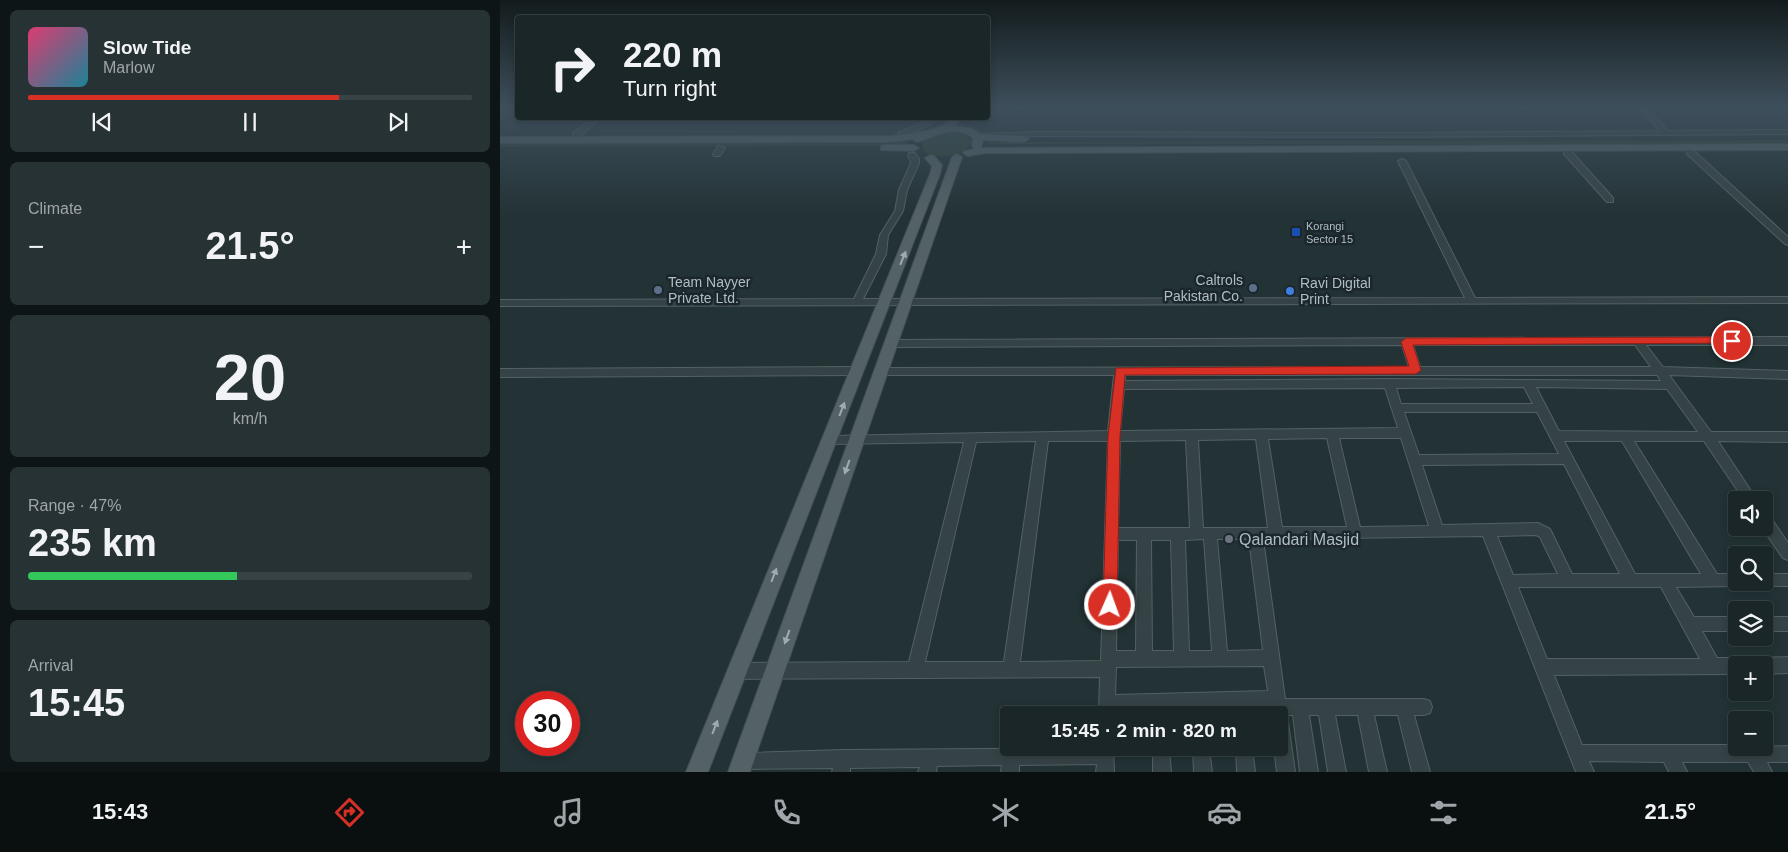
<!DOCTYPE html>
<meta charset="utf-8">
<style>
body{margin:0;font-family:Arial,sans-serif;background:#273234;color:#f1f3f6;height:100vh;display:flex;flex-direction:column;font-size:19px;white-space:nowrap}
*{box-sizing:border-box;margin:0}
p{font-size:16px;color:#9fa5a8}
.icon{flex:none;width:28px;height:28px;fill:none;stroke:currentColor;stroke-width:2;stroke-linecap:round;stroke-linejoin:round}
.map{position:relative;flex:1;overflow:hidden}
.sheet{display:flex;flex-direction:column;gap:10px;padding:10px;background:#0e1516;width:500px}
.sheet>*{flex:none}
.banner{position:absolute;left:15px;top:15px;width:475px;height:105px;border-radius:5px;box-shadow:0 2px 8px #0003,0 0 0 1px #384345;background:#1a2628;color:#f1f3f6;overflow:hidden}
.controls{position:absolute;left:1228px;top:491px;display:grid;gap:10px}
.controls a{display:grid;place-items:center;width:45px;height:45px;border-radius:5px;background:#1a2628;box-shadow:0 2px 8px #0003,0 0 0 1px #384345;font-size:25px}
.speed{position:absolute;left:15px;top:691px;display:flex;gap:10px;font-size:25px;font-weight:700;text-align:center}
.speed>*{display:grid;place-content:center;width:65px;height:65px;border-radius:50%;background:#1a2628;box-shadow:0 2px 8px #0003,0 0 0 1px #384345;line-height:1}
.speed .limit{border:8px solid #d22;background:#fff;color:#111}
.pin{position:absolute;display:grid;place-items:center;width:42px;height:42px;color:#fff;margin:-21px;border:2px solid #fff;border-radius:50%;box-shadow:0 1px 5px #0007}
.me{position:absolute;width:55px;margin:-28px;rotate:2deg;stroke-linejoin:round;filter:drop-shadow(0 0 4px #0008)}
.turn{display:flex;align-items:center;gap:18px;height:105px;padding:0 25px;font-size:22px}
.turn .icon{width:65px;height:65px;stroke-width:2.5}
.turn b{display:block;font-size:35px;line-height:42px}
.big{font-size:38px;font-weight:700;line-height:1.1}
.sheet .card{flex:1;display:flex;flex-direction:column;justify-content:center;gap:8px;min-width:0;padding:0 18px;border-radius:8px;background:#273234}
.sheet .dial{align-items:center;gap:0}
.dial b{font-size:65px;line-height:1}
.song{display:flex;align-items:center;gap:15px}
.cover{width:60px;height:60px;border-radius:8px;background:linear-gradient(135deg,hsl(340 70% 55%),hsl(190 70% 35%))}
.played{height:5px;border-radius:2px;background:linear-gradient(90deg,#d93025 70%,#384345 70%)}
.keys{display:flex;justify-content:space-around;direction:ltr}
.heat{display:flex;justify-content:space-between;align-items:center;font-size:28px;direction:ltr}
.charge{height:8px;border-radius:4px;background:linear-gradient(90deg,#34c759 47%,#384345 0)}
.trip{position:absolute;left:500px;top:706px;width:288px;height:50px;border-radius:5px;background:#1a2628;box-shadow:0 2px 8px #0003,0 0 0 1px #384345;font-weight:700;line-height:50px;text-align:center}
.menu{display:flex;height:80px;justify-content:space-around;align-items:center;background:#0a0f10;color:#9fa5a8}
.menu .icon{width:35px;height:35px}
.menu .current{color:#d93025}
.menu b{font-size:22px;color:#f1f3f6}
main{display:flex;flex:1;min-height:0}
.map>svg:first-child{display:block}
</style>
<main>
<section class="sheet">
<div class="card">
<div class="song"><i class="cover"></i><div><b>Slow Tide</b><p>Marlow</p></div></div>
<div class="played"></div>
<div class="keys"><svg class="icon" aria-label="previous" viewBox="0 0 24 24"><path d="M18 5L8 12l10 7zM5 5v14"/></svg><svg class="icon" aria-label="pause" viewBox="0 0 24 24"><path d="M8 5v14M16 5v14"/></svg><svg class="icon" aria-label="next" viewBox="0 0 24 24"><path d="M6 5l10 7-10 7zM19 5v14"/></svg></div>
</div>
<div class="card"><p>Climate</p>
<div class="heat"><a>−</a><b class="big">21.5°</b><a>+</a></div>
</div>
<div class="card dial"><b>20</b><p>km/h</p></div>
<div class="card"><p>Range · 47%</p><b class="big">235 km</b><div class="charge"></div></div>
<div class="card"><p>Arrival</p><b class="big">15:45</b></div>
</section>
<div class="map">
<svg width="1288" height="772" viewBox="0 0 1288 772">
<rect width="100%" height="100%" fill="#223235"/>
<g fill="#2d4239">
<path d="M450 131 469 138 471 143C463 157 436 161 424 151L422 144 425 139Z"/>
<polygon points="1288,140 1288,144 486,144 488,142 515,142"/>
<polygon points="0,141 407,141 407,143 405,146 0,147"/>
</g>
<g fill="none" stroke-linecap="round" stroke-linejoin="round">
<defs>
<g id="minor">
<polygon points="1139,108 1146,108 1168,131 1288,130 1288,134 892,137 538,136 480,138 476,136 480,134 538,132 892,133 1160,131"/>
<polygon points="93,118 101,118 79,137 73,137 73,133"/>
<path d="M430 118H438C431 125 406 138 398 133L426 121Z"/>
<polygon points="218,146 225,148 220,156 214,156 213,154"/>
<polygon points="1064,150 1070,150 1113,198 1113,202 1107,202 1064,154"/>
<polygon points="1187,150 1193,150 1288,237 1288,245 1285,244 1187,154"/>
<polygon points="409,153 415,153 419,159 419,163 407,190 403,211 388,235 386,254 363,299 965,298 898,161 902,159 906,161 975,298 1288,297 1288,303 0,306 0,300 354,299 376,254 380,235 395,211 399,190 411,163 408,155"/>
<path d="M1288 337V345H1146L1163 367 1288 371V379L1169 375 1211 432H1288V442L1218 441 1257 500H1244L1204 441H1134L1217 574H1236V582H1242L1236 586 1176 587 1194 617H1236V631H1202L1217 658H1236L1241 661 1243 665H1236V674L1054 675 1082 745H1236V748L1288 746V762H1267L1272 772H1254L1248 762H1182L1187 772H1169L1164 762 1089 761 1094 772H1076L983 536 763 539 785 699H924L930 701 932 707 930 713 924 715H914L930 772H912L898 715H874L887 772H869L858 715H835L846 772H828L819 715H809L818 772H800L793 715H787L795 772H777L774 748H779V715H770V707L748 708 749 715H733L732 708 708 709V715H692V709L668 710V715H652V710L615 711V715H599L600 677 237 679 231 676 229 671 231 666 237 663 409 662 464 442 331 444 327 442 325 439 327 436 608 431 614 375H381L377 374 375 371 377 368 909 367 902 345 391 347 387 346 386 343 387 340ZM913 345H1135L1151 367H920ZM625 375H1157L1161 381 889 379 625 381ZM1024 387 1033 404H901L896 388ZM1036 387 1167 389 1198 432 1059 431ZM885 388 898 428 620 431 624 389ZM904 412H1037L1059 454 919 455ZM827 438 847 527H782L768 439ZM839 438H901L929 526 860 527ZM756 439 768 528H703L698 440ZM686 440 690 528H618L620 441ZM536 441 504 662H425L476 442ZM548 441H608L601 661 520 662ZM1064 441H1122L1201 574H1135ZM1064 464 1120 574H1072L1050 529 1038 523 942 525 922 465ZM1036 535 1040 537 1058 574 1013 575 997 536ZM704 539 712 651H689L685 540ZM717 539H749L763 650 727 651ZM618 540H637L636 651H616ZM651 540H671L674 651H652ZM1018 587H1161L1200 659H1047ZM764 666 768 691 615 695 616 667Z"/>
<polygon points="357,367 363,371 357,375 0,377 0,369"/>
<polygon points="1264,513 1269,515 1288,543 1288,560 1283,558 1262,528"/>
<polygon points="1264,574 1288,574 1288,586 1264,586 1259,585 1258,582 1264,582"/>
<rect x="1264" y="617" width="24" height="14"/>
<polygon points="1288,657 1288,673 1264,674 1264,665 1257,665 1259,661 1264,658"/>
<polygon points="613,748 614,772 596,772 597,764 519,765 519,772 501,772 502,765 437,766 436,772 418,772 420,767 350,768 350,772 332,772 333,768 243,769 237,767 235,761 237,755 243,753 344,750"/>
<polygon points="653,748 669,748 671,772 653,772"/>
<polygon points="693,748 709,748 712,772 694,772"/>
<polygon points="736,748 752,748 755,772 737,772"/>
</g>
<g id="major">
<path d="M452 118H462L455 126 470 128 481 134 524 136 529 139 524 142 483 140 481 148 1288 144V150L485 153 468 156 463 153 464 151 475 149 472 146 473 138C454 123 436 137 417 142L412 139 391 142 0 143V137L391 136C411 133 438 133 452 118Z"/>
<polygon points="385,145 414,145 419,148 414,151 381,150 381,146"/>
<polygon points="457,154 462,157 250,772 228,772 452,157"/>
<polygon points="430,155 434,156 442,165 440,174 208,772 186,772 430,174 432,166 425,158"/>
</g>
</defs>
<use href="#minor" stroke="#536164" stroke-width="2"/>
<use href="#major" stroke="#424f53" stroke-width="2"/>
<use href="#minor" fill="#364346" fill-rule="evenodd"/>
<use href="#major" fill="#546266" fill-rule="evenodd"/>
</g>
<defs><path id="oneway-solid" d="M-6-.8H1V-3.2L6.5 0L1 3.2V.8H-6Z" transform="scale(1.25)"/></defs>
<g fill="#9eacb0">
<use href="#oneway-solid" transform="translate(403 258) rotate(-68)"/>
<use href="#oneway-solid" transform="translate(342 409) rotate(-69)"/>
<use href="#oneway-solid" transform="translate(347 467) rotate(110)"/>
<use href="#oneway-solid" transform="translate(274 575) rotate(-69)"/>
<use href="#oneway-solid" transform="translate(287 637) rotate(110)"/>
<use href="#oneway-solid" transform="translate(215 727) rotate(-69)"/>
</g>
<linearGradient id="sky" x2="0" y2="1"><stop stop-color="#131c1d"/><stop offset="0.5" stop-color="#3e4f5c"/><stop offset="1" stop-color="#3e4f5c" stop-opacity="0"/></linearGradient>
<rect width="1288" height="216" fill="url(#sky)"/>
<polygon fill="#d93025" stroke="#8d1f18" points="1232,337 1237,341 1235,343 913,345 921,370 916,374 625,375 620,436 617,605 615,610 610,612 605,610 603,605 608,436 616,368 909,366 901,342 906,338"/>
<rect fill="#1a4fb4" stroke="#1b272b" stroke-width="2" x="791" y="227" width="10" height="10" rx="2.5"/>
<g fill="#5c6f8a" stroke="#1b272b" stroke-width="2">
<circle cx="753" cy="288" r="5"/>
<circle cx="158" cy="290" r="5"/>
</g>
<circle fill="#3f7fe0" stroke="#1b272b" stroke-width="2" cx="790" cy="291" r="5"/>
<circle fill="#6b7280" stroke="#1b272b" stroke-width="2" cx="729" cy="539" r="5"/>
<g text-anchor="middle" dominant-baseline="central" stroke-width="5" stroke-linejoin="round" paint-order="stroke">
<g font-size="11" fill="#b0bec3" stroke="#1b272b" text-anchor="start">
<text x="806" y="226">Korangi<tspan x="806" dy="13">Sector 15</tspan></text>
</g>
<g font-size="14" fill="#b0bec3" stroke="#1b272b" text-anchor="start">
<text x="743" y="280" text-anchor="end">Caltrols<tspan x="743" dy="16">Pakistan Co.</tspan></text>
<text x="168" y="282">Team Nayyer<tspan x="168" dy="16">Private Ltd.</tspan></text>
<text x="800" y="283">Ravi Digital<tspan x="800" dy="16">Print</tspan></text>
</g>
<g font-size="16" fill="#b0bec3" stroke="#1b272b" text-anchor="start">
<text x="739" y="539">Qalandari Masjid</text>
</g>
</g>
</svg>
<div class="controls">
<a><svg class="icon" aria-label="sound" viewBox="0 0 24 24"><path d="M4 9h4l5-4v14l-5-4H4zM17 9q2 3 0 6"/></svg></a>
<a><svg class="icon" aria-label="search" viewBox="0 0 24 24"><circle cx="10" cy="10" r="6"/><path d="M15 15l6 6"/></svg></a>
<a><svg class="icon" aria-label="layers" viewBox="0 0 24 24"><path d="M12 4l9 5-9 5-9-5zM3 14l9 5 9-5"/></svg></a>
<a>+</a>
<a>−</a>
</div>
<div class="speed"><div class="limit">30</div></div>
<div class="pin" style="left:1232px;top:341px;background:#d93025"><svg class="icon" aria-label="arrive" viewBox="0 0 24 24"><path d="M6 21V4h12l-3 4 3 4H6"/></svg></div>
<svg class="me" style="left:610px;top:605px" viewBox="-20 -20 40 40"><circle r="17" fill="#d93025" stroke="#fff" stroke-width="3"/><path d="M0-11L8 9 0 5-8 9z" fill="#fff"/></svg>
<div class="trip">15:45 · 2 min · 820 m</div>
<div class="banner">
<div class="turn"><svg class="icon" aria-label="right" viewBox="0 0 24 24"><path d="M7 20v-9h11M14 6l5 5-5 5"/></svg><div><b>220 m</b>Turn right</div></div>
</div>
</div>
</main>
<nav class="menu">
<b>15:43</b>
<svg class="icon current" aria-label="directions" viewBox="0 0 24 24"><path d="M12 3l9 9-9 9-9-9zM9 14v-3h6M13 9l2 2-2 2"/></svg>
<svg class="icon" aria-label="music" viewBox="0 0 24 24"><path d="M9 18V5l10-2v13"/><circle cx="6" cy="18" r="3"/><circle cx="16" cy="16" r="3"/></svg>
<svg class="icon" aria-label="phone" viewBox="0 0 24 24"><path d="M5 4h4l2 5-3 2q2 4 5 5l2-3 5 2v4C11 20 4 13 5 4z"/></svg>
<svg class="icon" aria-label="climate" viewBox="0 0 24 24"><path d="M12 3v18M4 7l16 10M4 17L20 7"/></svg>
<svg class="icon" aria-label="car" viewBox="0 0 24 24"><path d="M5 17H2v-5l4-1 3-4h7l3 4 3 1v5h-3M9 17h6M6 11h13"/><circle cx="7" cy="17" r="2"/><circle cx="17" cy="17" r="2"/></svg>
<svg class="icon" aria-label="filters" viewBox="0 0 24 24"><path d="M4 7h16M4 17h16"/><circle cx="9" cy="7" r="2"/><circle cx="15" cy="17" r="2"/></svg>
<b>21.5°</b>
</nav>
